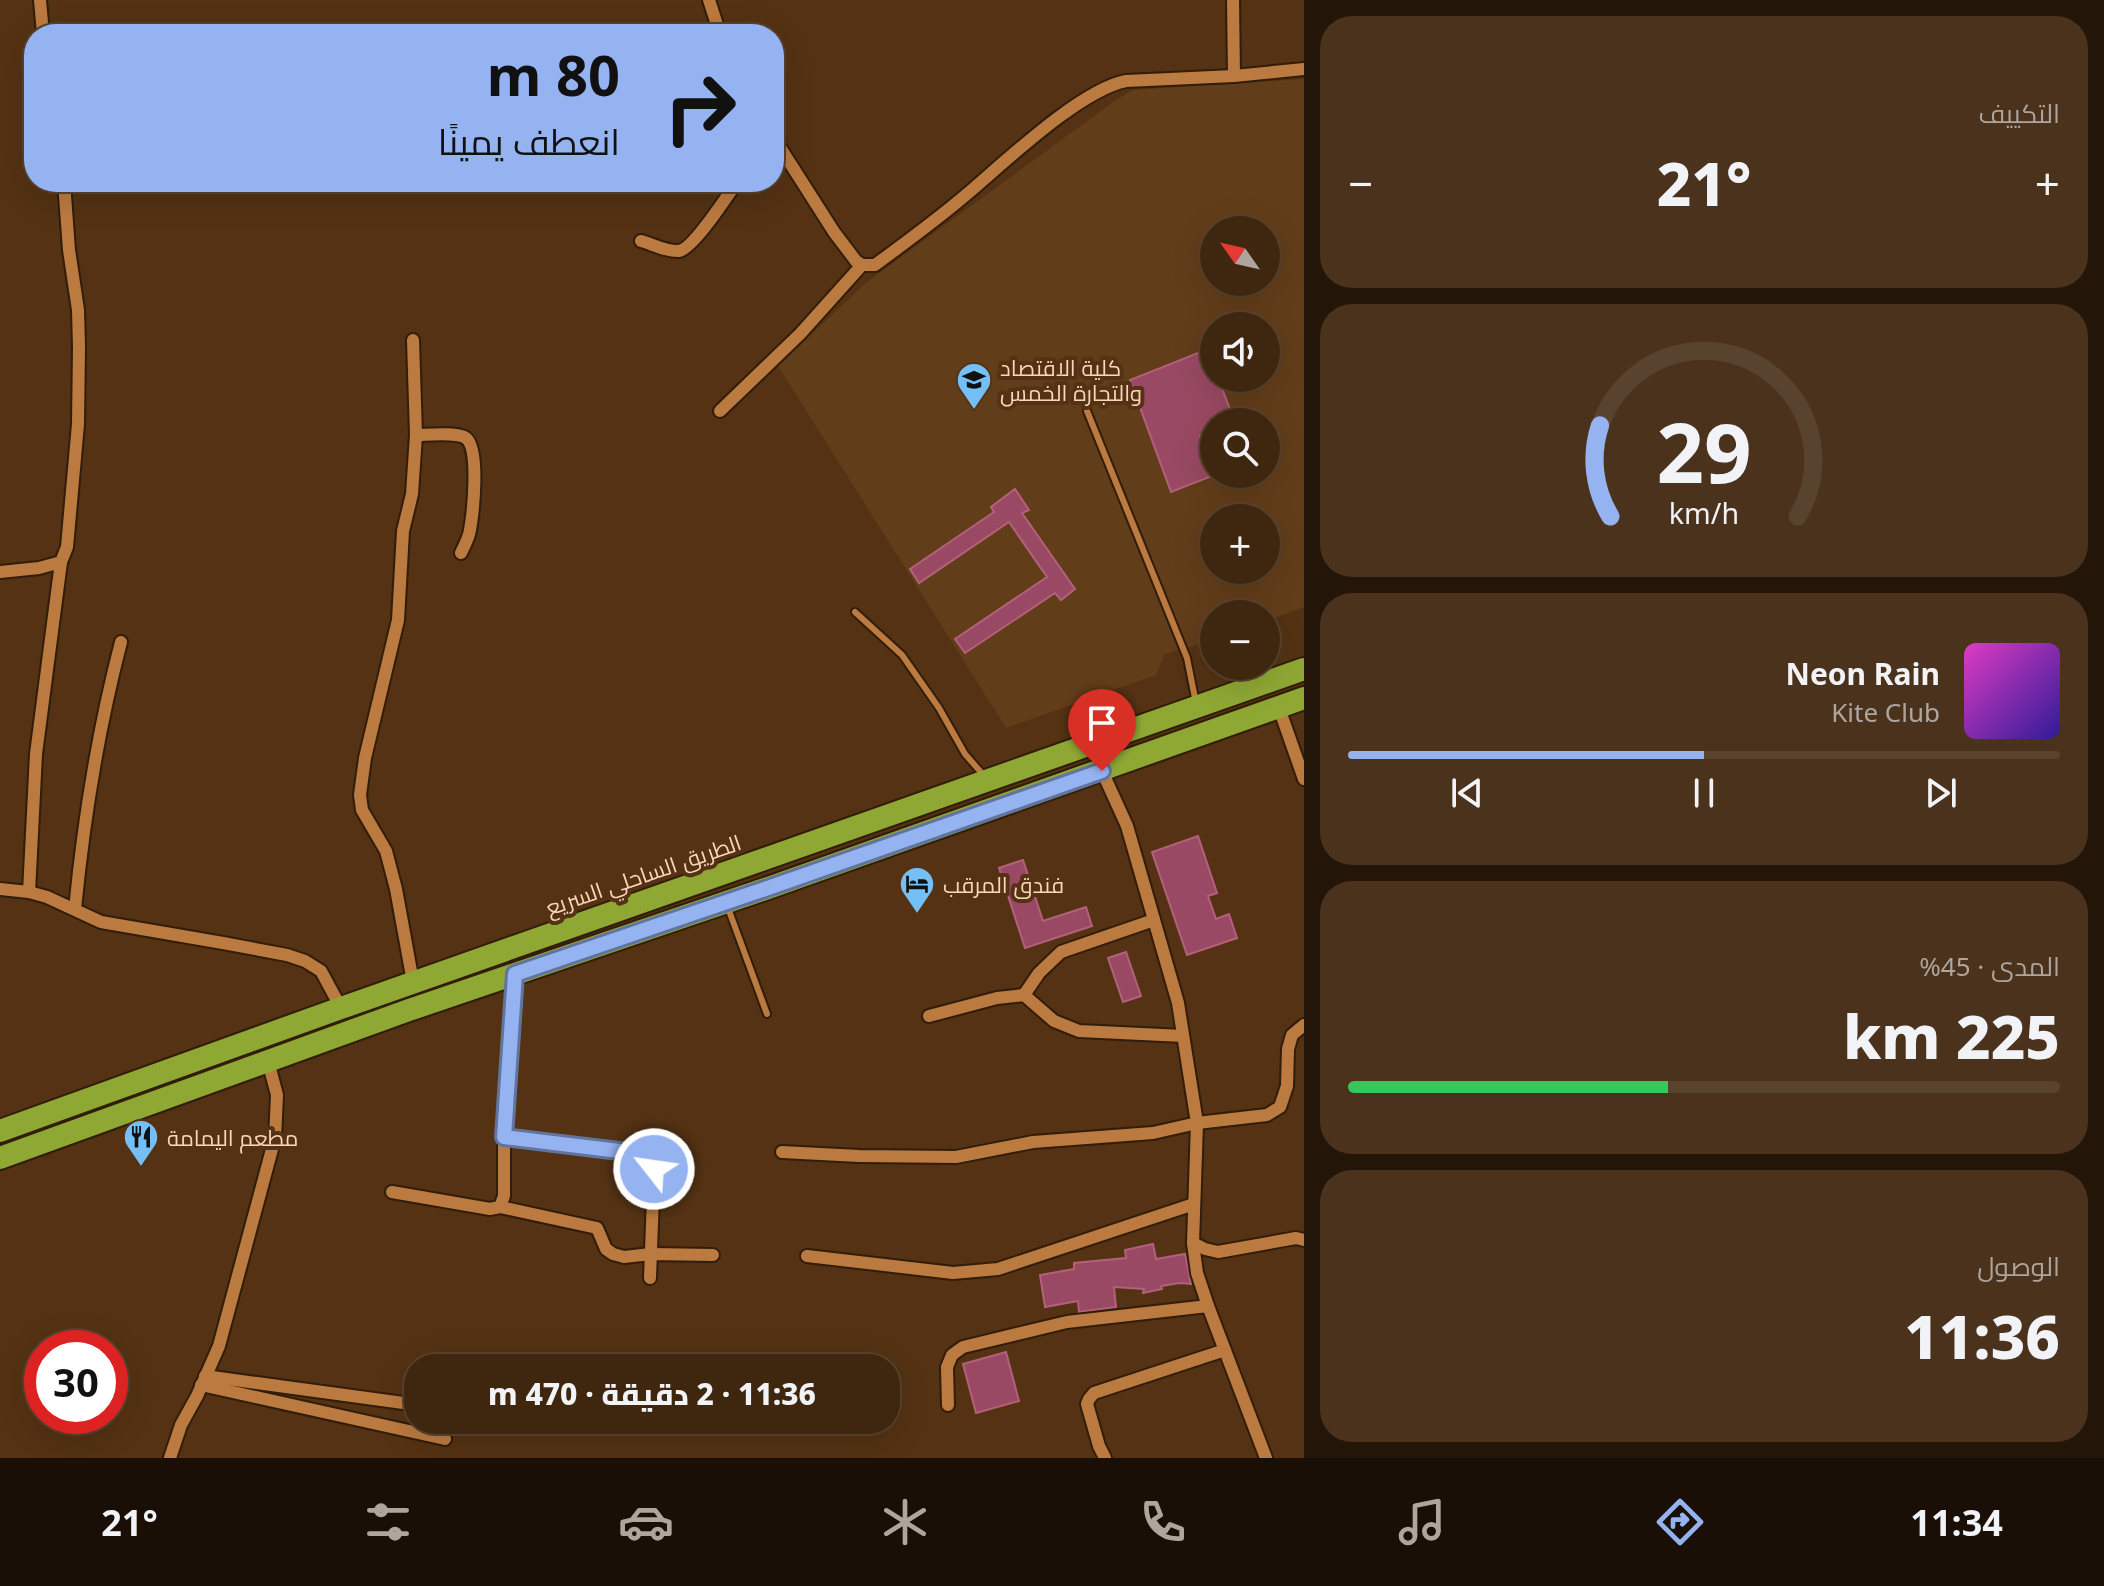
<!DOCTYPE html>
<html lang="ar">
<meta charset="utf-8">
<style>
body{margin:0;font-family:"Noto Sans",Cairo,sans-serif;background:#4a321c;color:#f1f3f6;direction:rtl;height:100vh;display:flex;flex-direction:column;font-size:30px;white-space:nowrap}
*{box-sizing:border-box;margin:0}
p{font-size:26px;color:#ada59e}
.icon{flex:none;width:44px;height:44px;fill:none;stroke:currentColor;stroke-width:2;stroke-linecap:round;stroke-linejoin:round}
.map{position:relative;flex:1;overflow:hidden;direction:ltr}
.panel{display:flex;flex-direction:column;gap:16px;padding:16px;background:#231508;width:800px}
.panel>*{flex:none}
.hud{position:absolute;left:24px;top:24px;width:760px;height:168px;border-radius:32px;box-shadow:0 8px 32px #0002,0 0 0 2px #58432e;direction:rtl;background:#95b2f1;color:#111;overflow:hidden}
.needle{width:52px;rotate:304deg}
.buttons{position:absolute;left:1200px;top:216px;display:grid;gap:16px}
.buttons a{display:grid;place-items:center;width:80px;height:80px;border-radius:50%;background:#3f260e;box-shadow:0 8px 32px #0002,0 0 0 2px #58432e;font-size:40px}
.speed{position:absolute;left:24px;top:1330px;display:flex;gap:16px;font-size:40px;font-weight:700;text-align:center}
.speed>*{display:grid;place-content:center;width:104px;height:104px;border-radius:50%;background:#3f260e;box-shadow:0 8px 32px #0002,0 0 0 2px #58432e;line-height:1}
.speed .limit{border:12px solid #d22;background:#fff;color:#111}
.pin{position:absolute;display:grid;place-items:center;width:68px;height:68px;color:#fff;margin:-82px -34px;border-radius:50% 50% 50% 0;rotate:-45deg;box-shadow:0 0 8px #0007}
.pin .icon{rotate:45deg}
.me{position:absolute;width:88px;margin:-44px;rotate:300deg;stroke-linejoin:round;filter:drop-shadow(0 0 6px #0008)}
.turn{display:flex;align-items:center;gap:28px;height:168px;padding:0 32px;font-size:36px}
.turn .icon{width:104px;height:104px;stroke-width:2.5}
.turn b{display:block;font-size:56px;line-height:68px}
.big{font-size:60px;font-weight:800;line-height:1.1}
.panel .tile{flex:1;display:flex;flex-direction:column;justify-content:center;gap:12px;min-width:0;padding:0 28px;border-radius:32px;background:#4a321c}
.panel .dial{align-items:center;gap:0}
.dial svg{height:208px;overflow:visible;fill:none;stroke:#58432e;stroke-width:7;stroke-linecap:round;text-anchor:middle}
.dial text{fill:#f1f3f6;stroke:none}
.song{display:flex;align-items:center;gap:24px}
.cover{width:96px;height:96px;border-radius:12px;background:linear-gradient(135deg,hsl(310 70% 55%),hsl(250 70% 35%))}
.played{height:8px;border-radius:4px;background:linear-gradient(90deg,#95b2f1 50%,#58432e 50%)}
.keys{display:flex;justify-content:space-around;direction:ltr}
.heat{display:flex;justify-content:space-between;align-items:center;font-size:44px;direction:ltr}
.charge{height:12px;border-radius:6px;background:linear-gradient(90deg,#34c759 45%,#58432e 0)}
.trip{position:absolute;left:404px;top:1354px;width:496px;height:80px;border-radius:32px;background:#3f260e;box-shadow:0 8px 32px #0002,0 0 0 2px #58432e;font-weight:800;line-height:80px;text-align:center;direction:rtl}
.dock{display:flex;height:128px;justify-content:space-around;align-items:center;background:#190f06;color:#ada59e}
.dock .icon{width:56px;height:56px}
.dock .active{color:#95b2f1}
.dock b{font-size:36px;color:#f1f3f6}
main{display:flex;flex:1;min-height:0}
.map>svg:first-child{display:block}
</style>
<main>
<section class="panel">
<div class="tile"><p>التكييف</p>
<div class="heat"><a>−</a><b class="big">21°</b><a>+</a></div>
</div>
<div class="tile dial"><svg viewBox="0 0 100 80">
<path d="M14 69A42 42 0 1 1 86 69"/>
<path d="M14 69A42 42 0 0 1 10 34" stroke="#95b2f1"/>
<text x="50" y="56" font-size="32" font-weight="700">29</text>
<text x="50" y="72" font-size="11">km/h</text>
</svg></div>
<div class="tile">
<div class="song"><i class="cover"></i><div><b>Neon Rain</b><p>Kite Club</p></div></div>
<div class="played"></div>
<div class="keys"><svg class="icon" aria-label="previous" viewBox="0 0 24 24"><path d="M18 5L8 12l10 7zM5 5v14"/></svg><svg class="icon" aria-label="pause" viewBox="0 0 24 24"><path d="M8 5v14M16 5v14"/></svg><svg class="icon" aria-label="next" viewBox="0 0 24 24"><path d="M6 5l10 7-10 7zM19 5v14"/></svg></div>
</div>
<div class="tile"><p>المدى · 45%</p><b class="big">225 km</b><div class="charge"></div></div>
<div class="tile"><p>الوصول</p><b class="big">11:36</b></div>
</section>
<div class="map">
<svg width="1304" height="1458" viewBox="0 0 1304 1458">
<rect width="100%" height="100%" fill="#543213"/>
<path fill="#623d1a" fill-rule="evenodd" d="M1304 79V607L1266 621V614H1214V640L1165 654 1156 675 1006 728 778 366 867 282 1116 100 1133 90ZM1214 230H1266V282H1214ZM1214 326H1266V378H1214ZM1214 422H1266V474H1214ZM1214 518H1266V570H1214Z"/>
<g fill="#994963" stroke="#b3617b" stroke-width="2">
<polygon points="1208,349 1214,366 1214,378 1218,378 1235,422 1214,422 1214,431 1200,436 1212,476 1171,492 1130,380"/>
<polygon points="1015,489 1029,510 1022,513 1075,589 1061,600 1055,593 965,653 955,639 1047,577 1009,522 919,583 910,569 994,512 991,507"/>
<polygon points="1198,836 1217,893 1208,896 1216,919 1229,914 1237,938 1187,955 1152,852"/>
<polygon points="1023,860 1043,921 1086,907 1092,926 1025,948 999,868"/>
<polygon points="1126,952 1141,996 1123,1002 1108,958"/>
<polygon points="1153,1244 1156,1259 1185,1254 1191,1284 1180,1283 1161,1286 1162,1289 1143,1293 1144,1289 1114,1287 1116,1307 1079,1312 1078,1301 1045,1307 1040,1275 1074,1269 1074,1263 1126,1258 1125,1250"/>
<polygon points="1006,1352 1019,1401 976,1413 963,1364"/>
</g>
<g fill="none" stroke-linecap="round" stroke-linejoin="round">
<defs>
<g id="lane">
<polyline points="1087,411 1187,658 1196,703"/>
<polyline points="855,612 902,655 939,708 965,754 986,778"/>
<polyline points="728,908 767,1014"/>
</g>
<g id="street">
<polyline points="40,0 43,34"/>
<polyline points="709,0 720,34"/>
<polyline points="1233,0 1234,76"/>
<path d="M774 138 834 232 856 261 862 265H875C906 242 938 219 967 194 1005 162 1080 90 1126 81L1234 76 1304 69"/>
<path d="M641 241C652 244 667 252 679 251 693 249 728 195 737 182"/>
<polyline points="720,411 800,334 862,265"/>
<path d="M416 435C427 435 457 432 466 438 480 449 473 513 470 530 469 538 464 546 461 553"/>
<polyline points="0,572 39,568 61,562 67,547 78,424 79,347 78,310 69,250 64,182"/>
<polyline points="1279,708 1304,779"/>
<polyline points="1102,771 1127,826 1178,1003 1197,1123 1193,1243 1197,1273 1208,1306 1266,1458"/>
<polyline points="0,889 29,892 47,897 101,922 223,943 287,955 305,961 321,971 341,1008"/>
<polyline points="29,892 36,754 61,562"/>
<path d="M75 909C84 817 98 730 121 642"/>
<polyline points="413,982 396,889 386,851 362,810 360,795 365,758 398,620 403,531 412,494 416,435 413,340"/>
<polyline points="1024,995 1039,973 1061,952 1154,920"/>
<polyline points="929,1016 997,998 1024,995 1054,1021 1079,1031 1183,1036"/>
<polyline points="504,1137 644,1154 651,1159 654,1169 650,1278"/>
<polyline points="782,1152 859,1156 956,1157 1033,1142 1153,1133 1197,1123 1267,1115 1280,1107 1287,1086 1288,1049 1292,1035 1304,1025"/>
<polyline points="392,1192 490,1209 500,1207 597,1228 606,1249 613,1254 624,1257 651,1254 713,1255"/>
<polyline points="500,1207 504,1196 504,1137 515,974"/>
<polyline points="1193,1243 1205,1249 1218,1252 1296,1238 1304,1240"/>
<polyline points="807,1256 953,1273 998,1269 1194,1204"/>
<polyline points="205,1376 418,1405"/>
<polyline points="201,1385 445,1439"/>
<polyline points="948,1405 947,1367 952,1355 963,1347 1067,1322 1208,1306"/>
<polyline points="522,1420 526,1421"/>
<polyline points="170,1458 181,1425 197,1396 219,1346 275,1138 277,1095 268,1061"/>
<polyline points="1105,1458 1099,1446 1087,1404 1089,1399 1094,1393 1225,1350"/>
</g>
<g id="highway">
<polyline points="0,1131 341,1008 1304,669"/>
<polyline points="0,1158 409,1010 765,889 1304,698"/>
</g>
</defs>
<use href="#lane" stroke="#311d0a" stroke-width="10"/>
<use href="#street" stroke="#311d0a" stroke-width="16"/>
<use href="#highway" stroke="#311d0a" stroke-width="26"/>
<use href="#lane" stroke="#bb7a40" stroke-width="6"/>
<use href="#street" stroke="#bb7a40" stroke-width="12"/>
<use href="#highway" stroke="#8fa834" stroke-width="22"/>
</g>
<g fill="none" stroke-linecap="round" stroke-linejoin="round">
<defs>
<polyline id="route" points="654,1169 651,1159 644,1154 504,1137 515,974 765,889 1102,771"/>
</defs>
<use href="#route" stroke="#61749d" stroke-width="20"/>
<use href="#route" stroke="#95b2f1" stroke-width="14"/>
</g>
<defs>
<symbol id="university-pin" viewBox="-11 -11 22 30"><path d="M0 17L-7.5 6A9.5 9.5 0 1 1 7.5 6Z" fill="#74c0f6" stroke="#543213"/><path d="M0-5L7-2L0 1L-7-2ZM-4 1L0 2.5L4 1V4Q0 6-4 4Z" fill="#111"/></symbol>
<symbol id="hotel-pin" viewBox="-11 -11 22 30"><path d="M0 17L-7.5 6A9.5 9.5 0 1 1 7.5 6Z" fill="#74c0f6" stroke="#543213"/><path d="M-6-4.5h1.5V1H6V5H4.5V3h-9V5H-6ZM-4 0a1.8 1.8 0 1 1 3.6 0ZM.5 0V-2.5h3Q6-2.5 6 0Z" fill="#111"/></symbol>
<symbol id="restaurant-pin" viewBox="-11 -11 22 30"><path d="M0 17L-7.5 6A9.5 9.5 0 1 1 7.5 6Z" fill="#74c0f6" stroke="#543213"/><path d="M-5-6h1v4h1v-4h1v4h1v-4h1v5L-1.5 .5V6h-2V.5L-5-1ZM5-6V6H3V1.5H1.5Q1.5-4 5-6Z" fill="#111"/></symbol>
</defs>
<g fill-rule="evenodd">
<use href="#university-pin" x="954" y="360" width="40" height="54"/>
<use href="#hotel-pin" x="897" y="864" width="40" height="54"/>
<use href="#restaurant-pin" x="121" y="1117" width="40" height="54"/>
</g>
<g text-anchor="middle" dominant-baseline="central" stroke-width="8" stroke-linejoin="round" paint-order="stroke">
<g font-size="22" fill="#fad7ba" stroke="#543213" text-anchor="start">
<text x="1000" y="367">كلية الاقتصاد<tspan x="1000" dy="25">والتجارة الخمس</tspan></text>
<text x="943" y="884">فندق المرقب</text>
<text x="167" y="1137">مطعم اليمامة</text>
</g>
<g font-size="22" fill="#fad7ba" stroke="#543213">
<text transform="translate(643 874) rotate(-19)">الطريق الساحلي السريع</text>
</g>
</g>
</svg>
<div class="buttons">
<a><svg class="needle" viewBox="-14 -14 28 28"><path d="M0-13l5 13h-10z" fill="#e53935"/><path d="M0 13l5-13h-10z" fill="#ada59e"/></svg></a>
<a><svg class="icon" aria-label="sound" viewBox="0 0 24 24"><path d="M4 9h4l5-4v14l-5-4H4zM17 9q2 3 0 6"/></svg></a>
<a><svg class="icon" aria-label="search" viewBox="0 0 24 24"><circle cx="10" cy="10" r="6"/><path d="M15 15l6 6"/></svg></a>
<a>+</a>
<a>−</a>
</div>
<div class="speed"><div class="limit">30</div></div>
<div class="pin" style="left:1102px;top:771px;background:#d93025"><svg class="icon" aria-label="arrive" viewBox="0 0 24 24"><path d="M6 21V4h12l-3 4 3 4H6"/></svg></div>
<svg class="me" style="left:654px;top:1169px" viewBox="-20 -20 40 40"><circle r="17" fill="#95b2f1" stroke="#fff" stroke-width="3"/><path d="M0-11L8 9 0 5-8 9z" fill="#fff"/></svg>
<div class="trip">11:36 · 2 دقيقة · 470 m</div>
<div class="hud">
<div class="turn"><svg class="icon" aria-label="right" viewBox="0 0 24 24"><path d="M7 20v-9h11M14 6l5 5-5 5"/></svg><div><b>80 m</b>انعطف يمينًا</div></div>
</div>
</div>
</main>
<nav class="dock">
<b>11:34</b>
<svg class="icon active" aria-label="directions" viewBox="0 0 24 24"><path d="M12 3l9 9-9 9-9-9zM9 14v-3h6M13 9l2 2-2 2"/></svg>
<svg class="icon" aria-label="music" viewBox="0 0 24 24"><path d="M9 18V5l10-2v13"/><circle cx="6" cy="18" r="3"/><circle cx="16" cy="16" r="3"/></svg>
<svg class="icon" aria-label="phone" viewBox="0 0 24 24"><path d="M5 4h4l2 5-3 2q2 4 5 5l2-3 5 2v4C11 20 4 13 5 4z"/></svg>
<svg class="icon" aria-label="climate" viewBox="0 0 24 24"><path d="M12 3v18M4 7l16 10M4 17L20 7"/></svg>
<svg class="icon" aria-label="car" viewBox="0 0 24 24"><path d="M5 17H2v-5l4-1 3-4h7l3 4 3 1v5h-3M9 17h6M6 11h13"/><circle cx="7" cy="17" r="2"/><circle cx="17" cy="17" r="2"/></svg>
<svg class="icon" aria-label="filters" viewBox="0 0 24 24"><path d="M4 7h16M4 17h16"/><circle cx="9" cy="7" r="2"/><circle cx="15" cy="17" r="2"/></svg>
<b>21°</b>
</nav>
